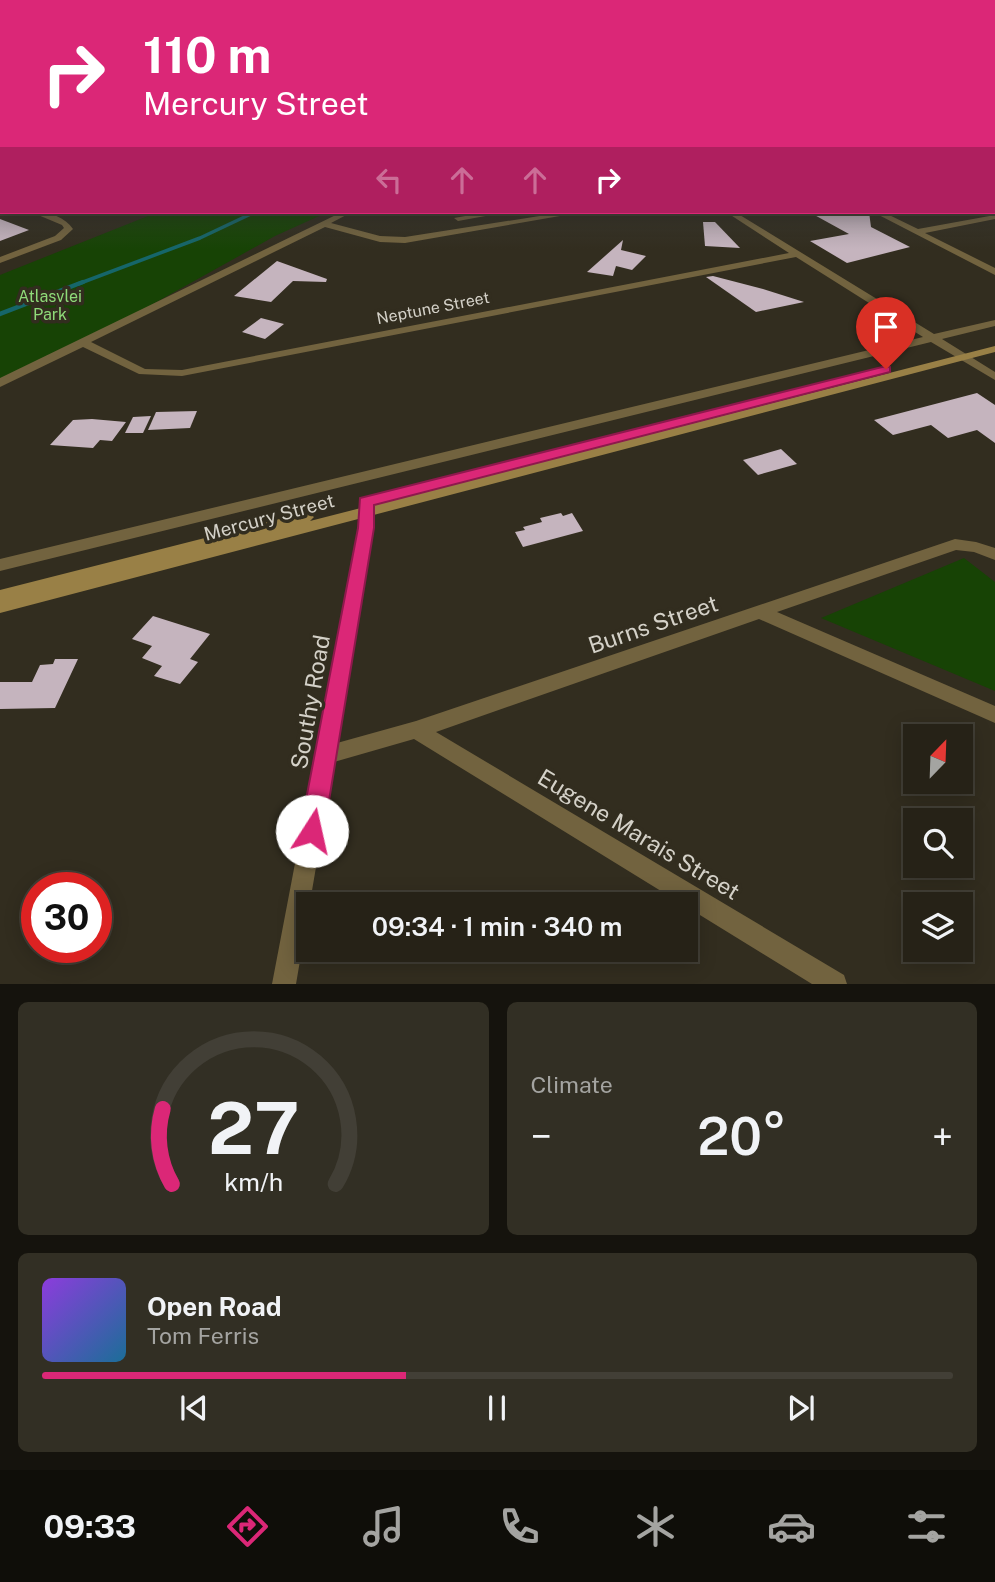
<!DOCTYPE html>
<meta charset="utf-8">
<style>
body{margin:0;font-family:"Public Sans",sans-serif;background:#322f24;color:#f1f3f6;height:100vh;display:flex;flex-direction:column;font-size:26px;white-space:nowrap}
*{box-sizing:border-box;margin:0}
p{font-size:23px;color:#a4a4a1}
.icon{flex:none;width:38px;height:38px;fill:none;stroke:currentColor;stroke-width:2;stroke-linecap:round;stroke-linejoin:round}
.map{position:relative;height:984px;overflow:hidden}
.side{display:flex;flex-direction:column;gap:18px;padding:18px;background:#15130d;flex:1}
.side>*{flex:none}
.top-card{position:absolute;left:0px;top:0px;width:996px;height:214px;box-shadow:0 4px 18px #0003,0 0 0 2px #423f36;background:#db2777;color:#fff;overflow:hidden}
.needle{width:46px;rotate:23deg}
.controls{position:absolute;left:903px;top:724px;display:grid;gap:14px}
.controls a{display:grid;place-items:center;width:70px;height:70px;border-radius:0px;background:#262217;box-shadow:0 4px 18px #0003,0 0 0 2px #423f36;font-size:35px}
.speed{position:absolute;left:21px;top:872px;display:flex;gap:14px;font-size:35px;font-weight:700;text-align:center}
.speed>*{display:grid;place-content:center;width:91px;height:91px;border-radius:50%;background:#262217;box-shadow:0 4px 18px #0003,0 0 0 2px #423f36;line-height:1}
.speed .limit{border:10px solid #d22;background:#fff;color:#111}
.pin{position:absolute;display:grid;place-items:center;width:60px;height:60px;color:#fff;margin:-72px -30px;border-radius:50% 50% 50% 0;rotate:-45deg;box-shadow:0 0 7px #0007}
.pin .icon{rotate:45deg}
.me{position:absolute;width:77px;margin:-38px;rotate:10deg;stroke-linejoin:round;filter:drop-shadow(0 0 5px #0008)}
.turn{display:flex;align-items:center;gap:24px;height:147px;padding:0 28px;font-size:32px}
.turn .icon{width:91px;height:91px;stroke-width:2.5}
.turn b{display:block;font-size:49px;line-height:60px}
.lanes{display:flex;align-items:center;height:66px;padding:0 28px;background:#0003;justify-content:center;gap:35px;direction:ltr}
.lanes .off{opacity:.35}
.big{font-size:52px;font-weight:600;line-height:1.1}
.side .widget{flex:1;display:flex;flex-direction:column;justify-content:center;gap:10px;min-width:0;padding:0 24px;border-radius:10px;background:#322f24}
.side .dial{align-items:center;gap:0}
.dial svg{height:182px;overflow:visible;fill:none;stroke:#423f36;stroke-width:7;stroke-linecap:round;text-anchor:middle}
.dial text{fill:#f1f3f6;stroke:none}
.song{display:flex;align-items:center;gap:21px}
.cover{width:84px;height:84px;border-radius:10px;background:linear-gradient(135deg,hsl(270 70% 55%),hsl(200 70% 35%))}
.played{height:7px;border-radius:4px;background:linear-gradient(90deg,#db2777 40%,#423f36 40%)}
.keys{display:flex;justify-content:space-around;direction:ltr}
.heat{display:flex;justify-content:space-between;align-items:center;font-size:38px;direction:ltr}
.side .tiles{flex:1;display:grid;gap:18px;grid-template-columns:1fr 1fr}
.widget:last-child{grid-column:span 2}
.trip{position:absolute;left:296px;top:892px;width:402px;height:70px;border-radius:0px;background:#262217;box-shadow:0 4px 18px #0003,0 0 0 2px #423f36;font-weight:600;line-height:70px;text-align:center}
.tab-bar{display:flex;height:112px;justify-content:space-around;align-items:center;background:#0f0e09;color:#a4a4a1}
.tab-bar .icon{width:49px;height:49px}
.tab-bar .selected{color:#db2777}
.tab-bar b{font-size:32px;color:#f1f3f6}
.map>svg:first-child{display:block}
</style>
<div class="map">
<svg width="995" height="984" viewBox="0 0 995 984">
<rect width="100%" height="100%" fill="#322d1f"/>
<g fill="#174305">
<polygon points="158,212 328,212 275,236 108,329 0,380 0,275"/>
<polygon points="964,558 995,582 995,691 821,618"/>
</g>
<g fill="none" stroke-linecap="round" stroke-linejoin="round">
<polyline stroke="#16666a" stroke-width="3.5" points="78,284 200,238 255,212"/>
<polyline stroke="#16666a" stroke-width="4.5" points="0,314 83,282"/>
</g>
<g fill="#c5b4be">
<polygon points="809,212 869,212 871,227 910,247 847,263 810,241 849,234"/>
<polygon points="0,219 29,230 0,241"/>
<polygon points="703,222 715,222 740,248 705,246"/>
<polygon points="623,240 621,250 646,256 632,270 616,266 613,276 587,272"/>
<polygon points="277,261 327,279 326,282 293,281 271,302 234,296"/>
<polygon points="713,276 763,289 804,302 756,312 706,277"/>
<polygon points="261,318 284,324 265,339 242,332"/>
<polygon points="977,393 995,405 995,443 977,430 948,438 931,425 893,435 874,420"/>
<polygon points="197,411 190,428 148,430 156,412"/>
<polygon points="151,416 143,433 125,433 133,417"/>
<polygon points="92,419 126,422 112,441 100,440 93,448 50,445 73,420"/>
<polygon points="781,449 797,464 758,475 743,460"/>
<polygon points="561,513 563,516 572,513 583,531 523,547 515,532 525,530 523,527 542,522 540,518"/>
<polygon points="153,616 210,634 190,659 198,662 180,684 154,676 162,666 142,658 152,646 132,639"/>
<polygon points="55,659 78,659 55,708 0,709 0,682 32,682 40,665 53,664"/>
</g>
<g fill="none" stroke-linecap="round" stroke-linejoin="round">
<g fill="#72633f" fill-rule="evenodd">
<polygon points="0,111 2,112 2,116 0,115"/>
<rect x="994" y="136" width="1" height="5"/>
<polygon points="0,166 2,166 0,171"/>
<rect x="994" y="194" width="1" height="4"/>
<rect x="0" y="196" width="2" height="5"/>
<path d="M31 212C46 211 65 216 73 229L61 240 0 263V257L55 236 64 228 62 225Z"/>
<polygon points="342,212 352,212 331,223 380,236 405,237 565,212 583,212 405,243 380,242 325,227 91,342 145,369 182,370 789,253 726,212 735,212 934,334 995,320 995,326 942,339 995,372 995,380 931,342 0,571 0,559 923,337 796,257 182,376 139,374 83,347 0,387 0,378"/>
<polygon points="488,212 502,213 458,221 454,218"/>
<polygon points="873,212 883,212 918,229 995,215 995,219 925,233 995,268 995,275"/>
<polygon points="366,497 373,502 373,528 337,743 416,721 955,539 976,542 995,548 995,560 974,552 956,550 777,612 995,706 995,723 759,619 436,732 844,975 847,984 812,984 414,739 334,762 296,984 272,984 359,528 359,502"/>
</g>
<polygon fill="#998046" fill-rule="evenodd" points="995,346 995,352 0,613 0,590 307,512 314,517 310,521"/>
</g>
<linearGradient id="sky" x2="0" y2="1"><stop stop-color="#1c1911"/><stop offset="0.45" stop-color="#494c4d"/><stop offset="1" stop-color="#494c4d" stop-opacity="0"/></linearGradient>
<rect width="995" height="249" fill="url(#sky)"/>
<polygon fill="#db2777" stroke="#8e194d" stroke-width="2" points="886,366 890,367 890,372 374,505 374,528 324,831 320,840 312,843 303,840 300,831 358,528 360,498"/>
<g text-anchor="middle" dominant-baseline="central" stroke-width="7" stroke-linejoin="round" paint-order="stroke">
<g font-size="16" fill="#8fdb79" stroke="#322d1f">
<text x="50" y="296">Atlasvlei<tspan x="50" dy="18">Park</tspan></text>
</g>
<g font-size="16" fill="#d4d1c8" stroke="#322d1f">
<text transform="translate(433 308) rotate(-11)">Neptune Street</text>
</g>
<g font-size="19" fill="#d4d1c8" stroke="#322d1f">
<text transform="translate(269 517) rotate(-15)">Mercury Street</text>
</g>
<g font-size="23" fill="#d4d1c8" stroke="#322d1f">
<text transform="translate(653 624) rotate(-19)">Burns Street</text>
<text transform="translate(310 702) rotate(-80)">Southy Road</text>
<text transform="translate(639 834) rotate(31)">Eugene Marais Street</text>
</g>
</g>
</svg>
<div class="controls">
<a><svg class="needle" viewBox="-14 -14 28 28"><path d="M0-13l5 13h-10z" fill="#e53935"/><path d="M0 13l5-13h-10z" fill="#a4a4a1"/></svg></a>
<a><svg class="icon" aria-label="search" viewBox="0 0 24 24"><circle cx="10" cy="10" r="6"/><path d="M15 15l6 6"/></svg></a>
<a><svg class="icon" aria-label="layers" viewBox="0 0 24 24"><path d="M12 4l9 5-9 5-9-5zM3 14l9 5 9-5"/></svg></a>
</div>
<div class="speed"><div class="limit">30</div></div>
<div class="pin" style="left:886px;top:369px;background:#d93025"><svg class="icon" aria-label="arrive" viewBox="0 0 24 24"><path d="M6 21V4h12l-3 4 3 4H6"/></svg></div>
<svg class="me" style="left:312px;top:831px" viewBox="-20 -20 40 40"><circle r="19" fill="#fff"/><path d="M0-13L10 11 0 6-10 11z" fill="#db2777"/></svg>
<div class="trip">09:34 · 1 min · 340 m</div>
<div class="top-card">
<div class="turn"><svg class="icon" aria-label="right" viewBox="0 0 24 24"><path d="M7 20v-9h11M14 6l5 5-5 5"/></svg><div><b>110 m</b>Mercury Street</div></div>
<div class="lanes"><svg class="icon off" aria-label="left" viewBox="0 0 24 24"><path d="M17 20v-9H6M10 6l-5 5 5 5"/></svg><svg class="icon off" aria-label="ahead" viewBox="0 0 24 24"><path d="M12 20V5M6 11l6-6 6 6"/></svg><svg class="icon off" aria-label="ahead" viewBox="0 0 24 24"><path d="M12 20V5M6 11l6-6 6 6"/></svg><svg class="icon" aria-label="right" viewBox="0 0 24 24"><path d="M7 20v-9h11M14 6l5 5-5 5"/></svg></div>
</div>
</div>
<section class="side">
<div class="tiles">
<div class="widget dial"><svg viewBox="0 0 100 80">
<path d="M14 69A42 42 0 1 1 86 69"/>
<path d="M14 69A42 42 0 0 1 10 36" stroke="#db2777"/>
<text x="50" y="56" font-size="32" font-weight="700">27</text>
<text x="50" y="72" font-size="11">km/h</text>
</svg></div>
<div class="widget"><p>Climate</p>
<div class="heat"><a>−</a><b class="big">20°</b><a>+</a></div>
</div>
<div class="widget">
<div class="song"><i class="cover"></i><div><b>Open Road</b><p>Tom Ferris</p></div></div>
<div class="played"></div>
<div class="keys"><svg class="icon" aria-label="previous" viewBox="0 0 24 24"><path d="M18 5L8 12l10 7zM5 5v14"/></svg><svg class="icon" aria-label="pause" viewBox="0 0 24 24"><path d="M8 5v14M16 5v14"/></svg><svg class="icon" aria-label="next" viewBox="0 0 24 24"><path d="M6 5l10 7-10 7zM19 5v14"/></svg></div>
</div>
</div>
</section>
<nav class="tab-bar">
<b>09:33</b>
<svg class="icon selected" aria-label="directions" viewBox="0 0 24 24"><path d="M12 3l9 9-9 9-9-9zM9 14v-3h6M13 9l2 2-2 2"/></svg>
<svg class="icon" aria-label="music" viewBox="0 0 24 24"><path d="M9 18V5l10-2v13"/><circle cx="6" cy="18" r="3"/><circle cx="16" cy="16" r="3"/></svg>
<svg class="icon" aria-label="phone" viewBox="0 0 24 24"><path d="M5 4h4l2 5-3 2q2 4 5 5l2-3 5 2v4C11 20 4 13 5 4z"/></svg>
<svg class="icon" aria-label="climate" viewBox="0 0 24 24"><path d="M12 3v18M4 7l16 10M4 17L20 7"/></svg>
<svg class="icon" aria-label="car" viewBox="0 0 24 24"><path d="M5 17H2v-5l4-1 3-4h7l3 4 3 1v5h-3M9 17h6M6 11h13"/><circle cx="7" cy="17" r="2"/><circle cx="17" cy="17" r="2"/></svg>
<svg class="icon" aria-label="filters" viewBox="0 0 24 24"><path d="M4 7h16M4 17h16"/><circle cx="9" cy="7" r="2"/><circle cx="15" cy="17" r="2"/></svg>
</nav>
